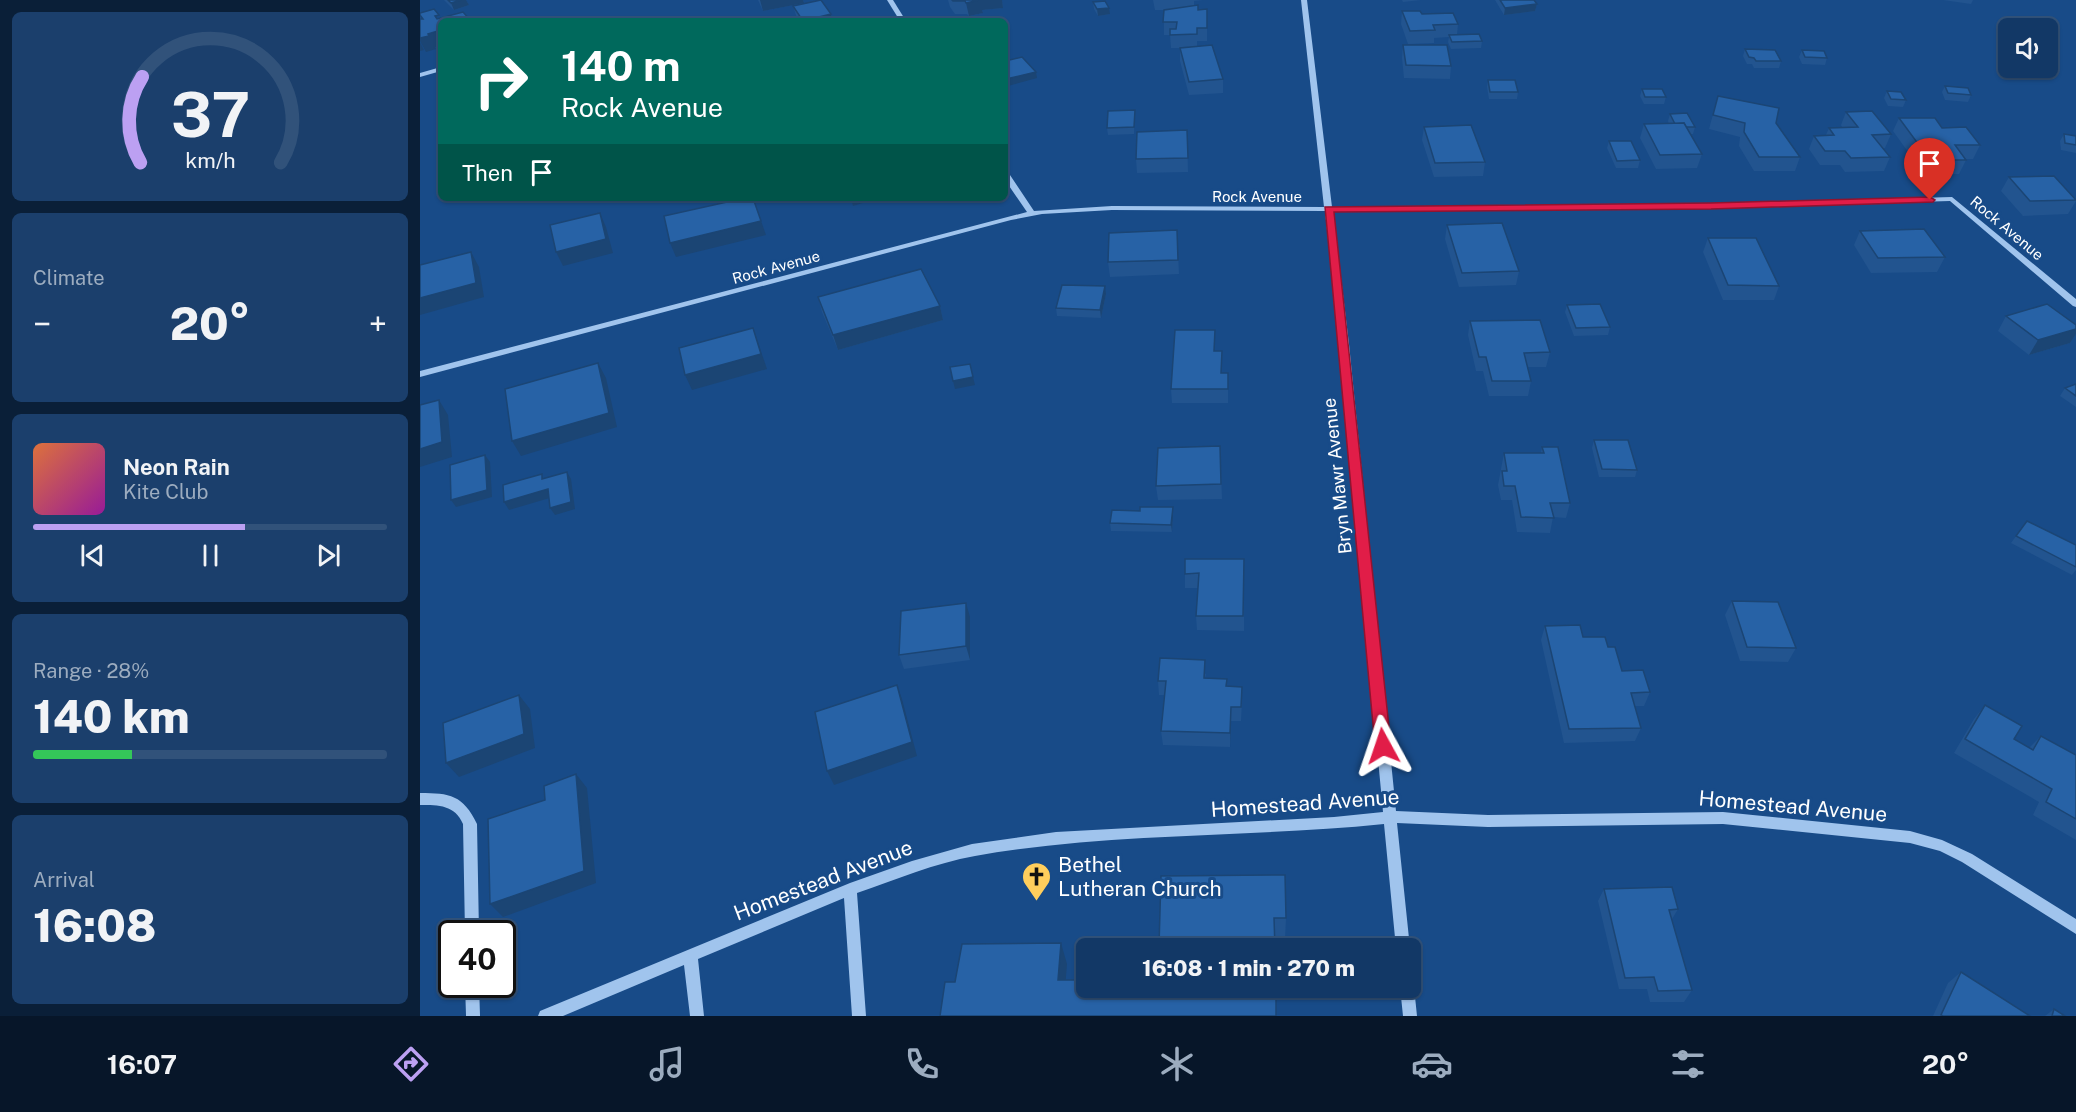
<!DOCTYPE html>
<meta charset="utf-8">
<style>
body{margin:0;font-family:"Public Sans",sans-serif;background:#1b3f6c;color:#f1f3f6;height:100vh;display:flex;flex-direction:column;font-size:22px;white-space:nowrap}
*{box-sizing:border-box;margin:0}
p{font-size:20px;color:#9cacbf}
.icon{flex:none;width:33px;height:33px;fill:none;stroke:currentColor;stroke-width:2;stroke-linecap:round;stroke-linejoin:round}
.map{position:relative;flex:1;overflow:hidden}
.panel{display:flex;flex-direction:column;gap:12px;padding:12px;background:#0a1f38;width:420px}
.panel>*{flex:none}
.banner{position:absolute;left:18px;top:18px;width:570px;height:183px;border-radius:9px;box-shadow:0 2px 4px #0004,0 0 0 2px #31527a;background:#00695c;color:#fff;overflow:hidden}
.controls{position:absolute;left:1578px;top:18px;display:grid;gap:12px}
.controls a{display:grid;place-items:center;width:60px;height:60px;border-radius:9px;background:#123866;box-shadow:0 2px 4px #0004,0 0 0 2px #31527a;font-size:30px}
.speed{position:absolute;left:18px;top:920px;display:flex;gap:12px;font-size:30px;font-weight:700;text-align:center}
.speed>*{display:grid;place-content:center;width:78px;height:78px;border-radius:50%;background:#123866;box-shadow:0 2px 4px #0004,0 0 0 2px #31527a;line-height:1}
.speed .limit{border:3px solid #111;border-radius:9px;background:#fff;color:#111}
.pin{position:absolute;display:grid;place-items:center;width:51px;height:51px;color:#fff;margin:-62px -26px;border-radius:50% 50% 50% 0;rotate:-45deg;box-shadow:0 0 6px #0007}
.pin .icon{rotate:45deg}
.me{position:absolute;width:66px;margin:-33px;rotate:355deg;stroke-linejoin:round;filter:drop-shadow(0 0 4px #0008)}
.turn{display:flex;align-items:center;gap:21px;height:126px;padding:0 24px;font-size:27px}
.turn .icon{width:78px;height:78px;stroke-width:2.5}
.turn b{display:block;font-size:42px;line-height:51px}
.then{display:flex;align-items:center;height:57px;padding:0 24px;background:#0003;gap:12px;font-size:22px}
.big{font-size:45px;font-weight:800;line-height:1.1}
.panel .card{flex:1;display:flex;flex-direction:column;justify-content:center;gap:9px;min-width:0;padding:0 21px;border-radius:9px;background:#1b3f6c}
.panel .dial{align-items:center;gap:0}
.dial svg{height:156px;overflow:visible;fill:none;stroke:#31527a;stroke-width:7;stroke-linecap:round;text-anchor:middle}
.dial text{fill:#f1f3f6;stroke:none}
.song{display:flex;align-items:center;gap:18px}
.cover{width:72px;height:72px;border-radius:9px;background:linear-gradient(135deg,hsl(20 70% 55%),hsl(300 70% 35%))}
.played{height:6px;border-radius:3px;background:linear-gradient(90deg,#bca0f2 60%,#31527a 60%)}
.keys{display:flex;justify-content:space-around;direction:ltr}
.heat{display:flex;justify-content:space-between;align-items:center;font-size:33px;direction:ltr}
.charge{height:9px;border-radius:4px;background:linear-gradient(90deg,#34c759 28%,#31527a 0)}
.trip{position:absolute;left:656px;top:938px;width:345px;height:60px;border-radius:9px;background:#123866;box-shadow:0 2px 4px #0004,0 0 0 2px #31527a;font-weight:800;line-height:60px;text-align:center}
.tab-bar{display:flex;height:96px;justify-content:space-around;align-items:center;background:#071629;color:#9cacbf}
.tab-bar .icon{width:42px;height:42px}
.tab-bar .selected{color:#bca0f2}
.tab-bar b{font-size:27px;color:#f1f3f6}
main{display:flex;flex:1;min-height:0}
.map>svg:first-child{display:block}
</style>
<main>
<section class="panel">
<div class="card dial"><svg viewBox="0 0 100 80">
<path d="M14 69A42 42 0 1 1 86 69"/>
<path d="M14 69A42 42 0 0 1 15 25" stroke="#bca0f2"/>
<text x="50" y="56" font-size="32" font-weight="700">37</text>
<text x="50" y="72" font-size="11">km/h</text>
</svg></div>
<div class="card"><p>Climate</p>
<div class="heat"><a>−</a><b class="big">20°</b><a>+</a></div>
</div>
<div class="card">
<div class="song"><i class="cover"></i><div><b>Neon Rain</b><p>Kite Club</p></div></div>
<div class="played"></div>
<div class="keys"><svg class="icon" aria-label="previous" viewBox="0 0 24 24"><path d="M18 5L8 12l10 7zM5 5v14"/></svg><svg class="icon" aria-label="pause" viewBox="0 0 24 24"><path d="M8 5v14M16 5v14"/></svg><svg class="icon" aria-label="next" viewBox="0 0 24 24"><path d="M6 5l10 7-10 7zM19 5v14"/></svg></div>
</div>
<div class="card"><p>Range · 28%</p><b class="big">140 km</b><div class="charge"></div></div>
<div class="card"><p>Arrival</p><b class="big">16:08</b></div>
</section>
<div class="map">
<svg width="1656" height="1016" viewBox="0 0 1656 1016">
<rect width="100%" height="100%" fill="#184b88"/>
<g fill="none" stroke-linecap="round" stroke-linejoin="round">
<g fill="#a0c4ed" fill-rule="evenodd">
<polygon points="467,0 473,0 486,21 480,21"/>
<path d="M881 0H887L912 207 1291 204 1532 197 1656 299V307L1653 306 1530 201 1291 208 913 211 929 344 976 811 1068 815 1303 812 1490 831 1522 840 1552 854 1656 919V934L1542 862 1520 851 1490 843 1303 824 1068 827 977 823 990 948H976L964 824C828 838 690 832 555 856 515 863 475 880 437 893L446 1016H432L424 898 278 959 284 1016H270L264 965 143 1016H118L120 1011 430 883 492 861 552 844 636 832 914 817 963 812 919 344 905 211 692 210 622 214 591 220 0 377V371L607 212 585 180V172H588L614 211 692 206 904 207Z"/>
<polygon points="21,67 21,71 0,77 0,73"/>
<path d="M0 793C30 793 43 795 57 824L59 933H45L43 824C35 805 19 805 0 805Z"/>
<polygon points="990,981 994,987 997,1016 983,1016 980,987 990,987"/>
<polygon points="45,984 59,984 60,1016 46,1016"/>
</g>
</g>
<g fill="#22548f">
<polygon points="24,0 46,0 49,5 34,10"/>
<polygon points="338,0 383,0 384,3 343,11"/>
<polygon points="528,0 582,0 583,8 562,10 563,13 549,16 547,14 535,14 530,7"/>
<polygon points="733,0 783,0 774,1 774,6 778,10 787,9 787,41 777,41 777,46 803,79 803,93 769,95 760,61 760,48 763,48 751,48 750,35 744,35 744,10 735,10"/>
<polygon points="982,0 1001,0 983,2"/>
<polygon points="1075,0 1114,0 1117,4 1115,11 1084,15"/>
<polygon points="1523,0 1553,0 1551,4"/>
<polygon points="673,2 690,14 678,16 674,9"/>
<polygon points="373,6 411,14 412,21 378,21"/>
<polygon points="982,11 1002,14 1038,24 1037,35 1062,41 1061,48 1031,49 1028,42 1029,37 1014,38 1014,43 988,44 981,24"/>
<polygon points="983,45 1031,66 1030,79 984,78 982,58"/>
<polygon points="1325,49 1361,61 1359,68 1334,68 1332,64 1327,64 1323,56"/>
<polygon points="1382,50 1407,58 1405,65 1382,64 1379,57"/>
<polygon points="1068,80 1098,92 1097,99 1069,99 1067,87"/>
<polygon points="1525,86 1551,95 1548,102 1525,100 1522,92"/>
<polygon points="1222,89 1246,97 1244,104 1224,104 1220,96"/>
<polygon points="1467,91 1486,100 1483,107 1468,106 1464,98"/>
<polygon points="1298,96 1356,123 1380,157 1375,171 1334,171 1319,146 1320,137 1289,129"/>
<polygon points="715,110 714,134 688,135 687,128"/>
<polygon points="1426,112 1471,134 1465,148 1463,148 1470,157 1464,171 1425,172 1420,165 1400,165 1389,149 1394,136 1406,135 1409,128 1422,127 1421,125"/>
<polygon points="1250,114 1275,127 1273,134 1270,134 1282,154 1277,168 1236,169 1220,138 1224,124 1249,124 1248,121"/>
<polygon points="1479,118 1522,128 1560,145 1553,159 1545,159 1546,160 1539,174 1504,174 1473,131"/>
<polygon points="1004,127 1065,162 1063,176 1014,177 1002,140"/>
<polygon points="767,130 768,172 717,173 716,159"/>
<polygon points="1644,134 1656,136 1656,153 1641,150 1640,141"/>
<polygon points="1189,141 1220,160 1218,168 1196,168 1187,148"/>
<polygon points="1589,177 1656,200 1656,201 1648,214 1603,216 1581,191"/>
<polygon points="1027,225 1099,271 1096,285 1039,287 1025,239"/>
<polygon points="757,230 759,274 690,277 688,262"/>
<polygon points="1440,231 1525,257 1517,272 1451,273 1434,245"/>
<polygon points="1288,238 1359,286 1354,300 1303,300 1283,252"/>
<polygon points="686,294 681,318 637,316 636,308"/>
<polygon points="398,297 520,306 523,320 418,350 402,312"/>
<polygon points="1147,305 1190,327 1188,335 1154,336 1145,312"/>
<polygon points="1586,316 1656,325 1656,334 1650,343 1609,355 1578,331"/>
<polygon points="1050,321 1130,352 1126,367 1108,367 1111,381 1108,396 1069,396 1063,371 1056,371 1048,335"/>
<polygon points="795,351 802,373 808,373 808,403 752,403 751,389"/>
<polygon points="1656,384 1656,407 1640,396 1645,388"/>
<polygon points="1174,440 1217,470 1215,477 1179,477 1172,448"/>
<polygon points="800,446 802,499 738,500 736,486"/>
<polygon points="1122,447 1150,503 1146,518 1133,517 1130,533 1097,532 1092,500 1081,500 1078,485 1084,453 1121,453"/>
<polygon points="753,507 753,515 752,532 691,531 690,523 720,511"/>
<polygon points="1607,521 1656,545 1656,570 1652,575 1591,543"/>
<polygon points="824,559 824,631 777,630 776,616 778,588 765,588 765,574"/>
<polygon points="1312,601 1376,648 1368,662 1320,661 1305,615"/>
<polygon points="550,617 550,660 484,669 479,655"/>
<polygon points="1125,626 1163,637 1188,647 1202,671 1230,692 1224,706 1215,706 1221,728 1215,741 1144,743 1121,640"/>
<polygon points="786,674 785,678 807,686 822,701 821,721 811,721 810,747 743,745 741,731 744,695 739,695 738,681"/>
<polygon points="1565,705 1594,739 1609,748 1621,736 1656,755 1656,840 1613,815 1619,802 1534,753 1554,719"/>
<polygon points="741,876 866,918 865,939 855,940 855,948 739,948"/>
<polygon points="1184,889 1258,909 1252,919 1272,990 1264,1002 1230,1002 1227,989 1199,989 1178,901"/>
<polygon points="1541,972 1610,1016 1513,1016 1528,983"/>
<polygon points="1634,1009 1645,1016 1625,1016"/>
</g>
<g fill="#1b4574">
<polygon points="41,0 46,0 49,5 34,10 31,3"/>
<polygon points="340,0 383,0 384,3 343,11"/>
<polygon points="559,0 582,0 583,8 562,10 563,13 549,16 546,3"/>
<polygon points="1117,4 1115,11 1084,15 1085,8"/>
<polygon points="689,8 690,14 678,16 677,9"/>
<polygon points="411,14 412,21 400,21 399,17"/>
<polygon points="21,30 21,45 15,47 16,49 6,52 0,41 0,38 8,34"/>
<polygon points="0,42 4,50 0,51"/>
<polygon points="616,72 617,78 588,86 586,79"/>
<polygon points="333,198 346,235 256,257 250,243"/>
<polygon points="431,198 452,198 452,200 433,206"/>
<polygon points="180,213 186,227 193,253 143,266 136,252"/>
<polygon points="51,252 59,267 64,297 0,315 0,298"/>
<polygon points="685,286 686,294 681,318 680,310"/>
<polygon points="520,306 523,320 418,350 413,335"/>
<polygon points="333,328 347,369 272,390 265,375"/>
<polygon points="1656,329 1656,334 1650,343 1609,355 1618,340"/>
<polygon points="178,363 186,378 197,427 101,456 92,441"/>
<polygon points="553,377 555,385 535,389 533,381"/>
<polygon points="19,400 28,415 32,457 0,467 0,449"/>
<polygon points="65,455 70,462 72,497 36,507 31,500"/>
<polygon points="147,472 151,479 155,509 135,515 130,508"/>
<polygon points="128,489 133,497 89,510 84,502"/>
<polygon points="753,507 753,515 752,532 751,525"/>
<polygon points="546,603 550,617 550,660 546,646"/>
<polygon points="477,685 482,699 497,756 414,785 407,771"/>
<polygon points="99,695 110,709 115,748 39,777 26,763"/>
<polygon points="811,707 811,721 810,747 810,733"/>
<polygon points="156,774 167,788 176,883 83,917 70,904"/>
<polygon points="641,943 647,964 644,1001 638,980"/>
</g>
<g fill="#2762a6" stroke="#1b4574" stroke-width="1.5">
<polygon points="28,0 41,0 31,3"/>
<polygon points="401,0 411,14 399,17 402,21 383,21 373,6"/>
<polygon points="532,0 559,0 546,3 545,1 533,1"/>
<polygon points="1080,0 1114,0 1117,4 1085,8"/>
<polygon points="685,1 689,8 677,9 673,2"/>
<polygon points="778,5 778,10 787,9 787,28 777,28 777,34 750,35 750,29 756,29 757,22 743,22 744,10"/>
<polygon points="14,9 19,15 15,16 17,19 43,12 51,21 21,21 21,30 8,34 9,36 0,38 0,19 3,19 0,15 0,13"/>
<polygon points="982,11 1000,11 1002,14 1033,13 1038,24 1013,25 1015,30 990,31"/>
<polygon points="1059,34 1062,41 1032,42 1029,35"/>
<polygon points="792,45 803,79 769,82 760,48"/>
<polygon points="983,45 1027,45 1031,66 986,65"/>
<polygon points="1325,49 1355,50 1361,61 1336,61 1334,58 1329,57"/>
<polygon points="1382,50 1404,51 1407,58 1385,57"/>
<polygon points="602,57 616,72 586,79 585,77 585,61"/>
<polygon points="1068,80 1095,80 1098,92 1070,92"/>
<polygon points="1525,86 1548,88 1551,95 1528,93"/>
<polygon points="1222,89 1242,89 1246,97 1225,97"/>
<polygon points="1467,91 1481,92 1486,100 1471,99"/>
<polygon points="1298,96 1359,108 1356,123 1380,157 1339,157 1324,132 1325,123 1293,115"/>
<polygon points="715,110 714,127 687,128 688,111"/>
<polygon points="1452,111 1471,134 1452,135 1470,157 1431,158 1425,151 1405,151 1394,136 1414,135 1409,128 1438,127 1426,112"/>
<polygon points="1267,113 1275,127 1266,127 1264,123 1255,124 1250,114"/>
<polygon points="1479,118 1515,118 1522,128 1546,127 1560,145 1535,145 1546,160 1510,160"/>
<polygon points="1264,123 1282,154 1240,155 1224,124"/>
<polygon points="1051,125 1065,162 1015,163 1004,127"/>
<polygon points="767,130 768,158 716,159 717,132"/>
<polygon points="1644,134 1656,136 1656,145 1645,143"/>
<polygon points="1189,141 1211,141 1220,160 1197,161"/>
<polygon points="1634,176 1656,200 1610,201 1589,177"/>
<polygon points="325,198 333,198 341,221 250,243 244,216"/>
<polygon points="180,213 186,239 136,252 130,225"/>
<polygon points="1082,223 1099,271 1042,273 1027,225"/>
<polygon points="1504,229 1525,257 1458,258 1440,231"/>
<polygon points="757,230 758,260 688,262 689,233"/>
<polygon points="1288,238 1336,238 1359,286 1308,285"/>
<polygon points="51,252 56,283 0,298 0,265"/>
<polygon points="501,269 520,306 413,335 398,297"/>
<polygon points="642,285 685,286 680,310 636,308"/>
<polygon points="1180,304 1190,327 1156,328 1147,305"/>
<polygon points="1627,304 1656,325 1656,329 1618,340 1586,316"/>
<polygon points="1120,320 1130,352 1104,353 1111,381 1072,381 1066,357 1059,357 1050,321"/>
<polygon points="333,328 341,354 265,375 259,348"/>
<polygon points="755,330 795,330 794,351 802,351 801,373 808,373 808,389 751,389"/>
<polygon points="178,363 189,413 92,441 85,389"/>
<polygon points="550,364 553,377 533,381 530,367"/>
<polygon points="1656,384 1656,396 1645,388"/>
<polygon points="19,400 22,442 0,449 0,405"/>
<polygon points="1174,440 1208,440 1217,470 1182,469"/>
<polygon points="800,446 801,484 736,486 738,448"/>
<polygon points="1122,447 1138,447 1150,503 1130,503 1134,518 1101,517 1095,486 1084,486 1082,471 1087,471 1084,453 1124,453"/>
<polygon points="65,455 67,490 31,500 30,465"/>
<polygon points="147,472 151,502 130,508 128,489 84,502 83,485 122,474 122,479"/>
<polygon points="720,507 753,507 751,525 690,523 692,510 720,511"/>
<polygon points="1607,521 1656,545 1656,567 1596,536"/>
<polygon points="765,559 824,559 823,616 776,616 779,573 765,574"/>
<polygon points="1312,601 1358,602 1376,648 1327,647"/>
<polygon points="546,603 546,646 479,655 481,611"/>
<polygon points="1160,625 1163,637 1185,637 1188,647 1195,647 1202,671 1223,670 1230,692 1211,693 1221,728 1149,729 1125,626"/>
<polygon points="740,658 785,660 784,678 807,679 806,686 822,687 821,707 811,707 810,733 741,731 746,681 738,681"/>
<polygon points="477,685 492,742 407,771 395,712"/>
<polygon points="99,695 104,734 26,763 23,723"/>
<polygon points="1565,705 1602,726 1594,739 1613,750 1621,736 1656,755 1656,819 1626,802 1632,789 1545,739"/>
<polygon points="156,774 164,871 70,904 68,819 125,800 124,786"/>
<polygon points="865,875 866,918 854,918 855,948 751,948 751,946 739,946 741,876"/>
<polygon points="1252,887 1258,909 1249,910 1272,990 1238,991 1234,977 1205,978 1184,889"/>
<polygon points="641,943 638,980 666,980 666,987 856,987 856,1016 520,1016 525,982 535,982 542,944"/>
<polygon points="1541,972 1610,1016 1523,1016 1521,1015"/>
<polygon points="1634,1009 1645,1016 1632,1016"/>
</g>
<polygon fill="#e11d48" stroke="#92132f" stroke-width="1.5" points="1510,197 1515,200 1513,202 1291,209 914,212 971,746 969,751 963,753 957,751 955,746 905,207 1291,203"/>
<defs>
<symbol id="church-pin" viewBox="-11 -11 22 30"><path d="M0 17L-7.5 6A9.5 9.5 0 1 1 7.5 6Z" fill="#ffce5c" stroke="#184b88"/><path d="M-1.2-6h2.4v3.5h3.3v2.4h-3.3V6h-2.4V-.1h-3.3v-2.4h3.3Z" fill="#111"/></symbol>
</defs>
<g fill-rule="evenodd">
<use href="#church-pin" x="600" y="860" width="33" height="45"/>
</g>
<g text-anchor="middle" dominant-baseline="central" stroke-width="6" stroke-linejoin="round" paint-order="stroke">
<g font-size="15" fill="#fff" stroke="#184b88">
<text x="837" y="196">Rock Avenue</text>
<text transform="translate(1587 228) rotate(40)">Rock Avenue</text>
<text transform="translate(356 267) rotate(-15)">Rock Avenue</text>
</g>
<g font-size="18" fill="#fff" stroke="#184b88">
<text transform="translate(917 476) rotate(-96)">Bryn Mawr Avenue</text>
</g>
<g font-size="21" fill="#fff" stroke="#184b88">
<text transform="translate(885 803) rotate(-4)">Homestead Avenue</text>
<text transform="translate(1373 806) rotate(5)">Homestead Avenue</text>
<text transform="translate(403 880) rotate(-21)">Homestead Avenue</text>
</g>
<g font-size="21" fill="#fff" stroke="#184b88" text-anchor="start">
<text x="638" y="864">Bethel<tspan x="638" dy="24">Lutheran Church</tspan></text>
</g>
</g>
</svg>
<div class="controls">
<a><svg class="icon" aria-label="sound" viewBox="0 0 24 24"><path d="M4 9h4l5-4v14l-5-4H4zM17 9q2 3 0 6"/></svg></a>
</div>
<div class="speed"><div class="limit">40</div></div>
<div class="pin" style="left:1510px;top:200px;background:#d93025"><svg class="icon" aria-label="arrive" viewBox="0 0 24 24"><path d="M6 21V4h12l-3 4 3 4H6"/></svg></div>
<svg class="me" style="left:963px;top:746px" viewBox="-20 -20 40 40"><path d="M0-17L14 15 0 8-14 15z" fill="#e11d48" stroke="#fff" stroke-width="4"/></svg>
<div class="trip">16:08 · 1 min · 270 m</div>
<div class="banner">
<div class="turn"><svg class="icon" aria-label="right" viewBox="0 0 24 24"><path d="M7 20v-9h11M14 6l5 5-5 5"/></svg><div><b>140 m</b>Rock Avenue</div></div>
<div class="then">Then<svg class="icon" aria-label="arrive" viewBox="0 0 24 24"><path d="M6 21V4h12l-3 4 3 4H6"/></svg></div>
</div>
</div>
</main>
<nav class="tab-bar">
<b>16:07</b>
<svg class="icon selected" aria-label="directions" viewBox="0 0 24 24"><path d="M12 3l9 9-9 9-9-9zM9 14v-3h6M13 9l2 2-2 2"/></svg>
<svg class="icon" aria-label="music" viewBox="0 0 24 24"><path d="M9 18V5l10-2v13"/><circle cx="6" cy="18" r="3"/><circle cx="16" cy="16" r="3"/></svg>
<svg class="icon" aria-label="phone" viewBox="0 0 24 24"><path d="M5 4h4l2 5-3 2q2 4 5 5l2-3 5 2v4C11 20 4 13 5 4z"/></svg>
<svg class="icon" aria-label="climate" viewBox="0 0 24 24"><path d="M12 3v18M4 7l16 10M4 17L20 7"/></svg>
<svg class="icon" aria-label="car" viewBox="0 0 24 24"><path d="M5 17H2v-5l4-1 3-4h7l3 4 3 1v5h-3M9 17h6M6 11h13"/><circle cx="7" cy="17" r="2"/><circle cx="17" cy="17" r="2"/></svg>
<svg class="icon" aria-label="filters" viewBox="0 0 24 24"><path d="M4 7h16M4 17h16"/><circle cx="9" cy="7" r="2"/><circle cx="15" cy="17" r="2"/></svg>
<b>20°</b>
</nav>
